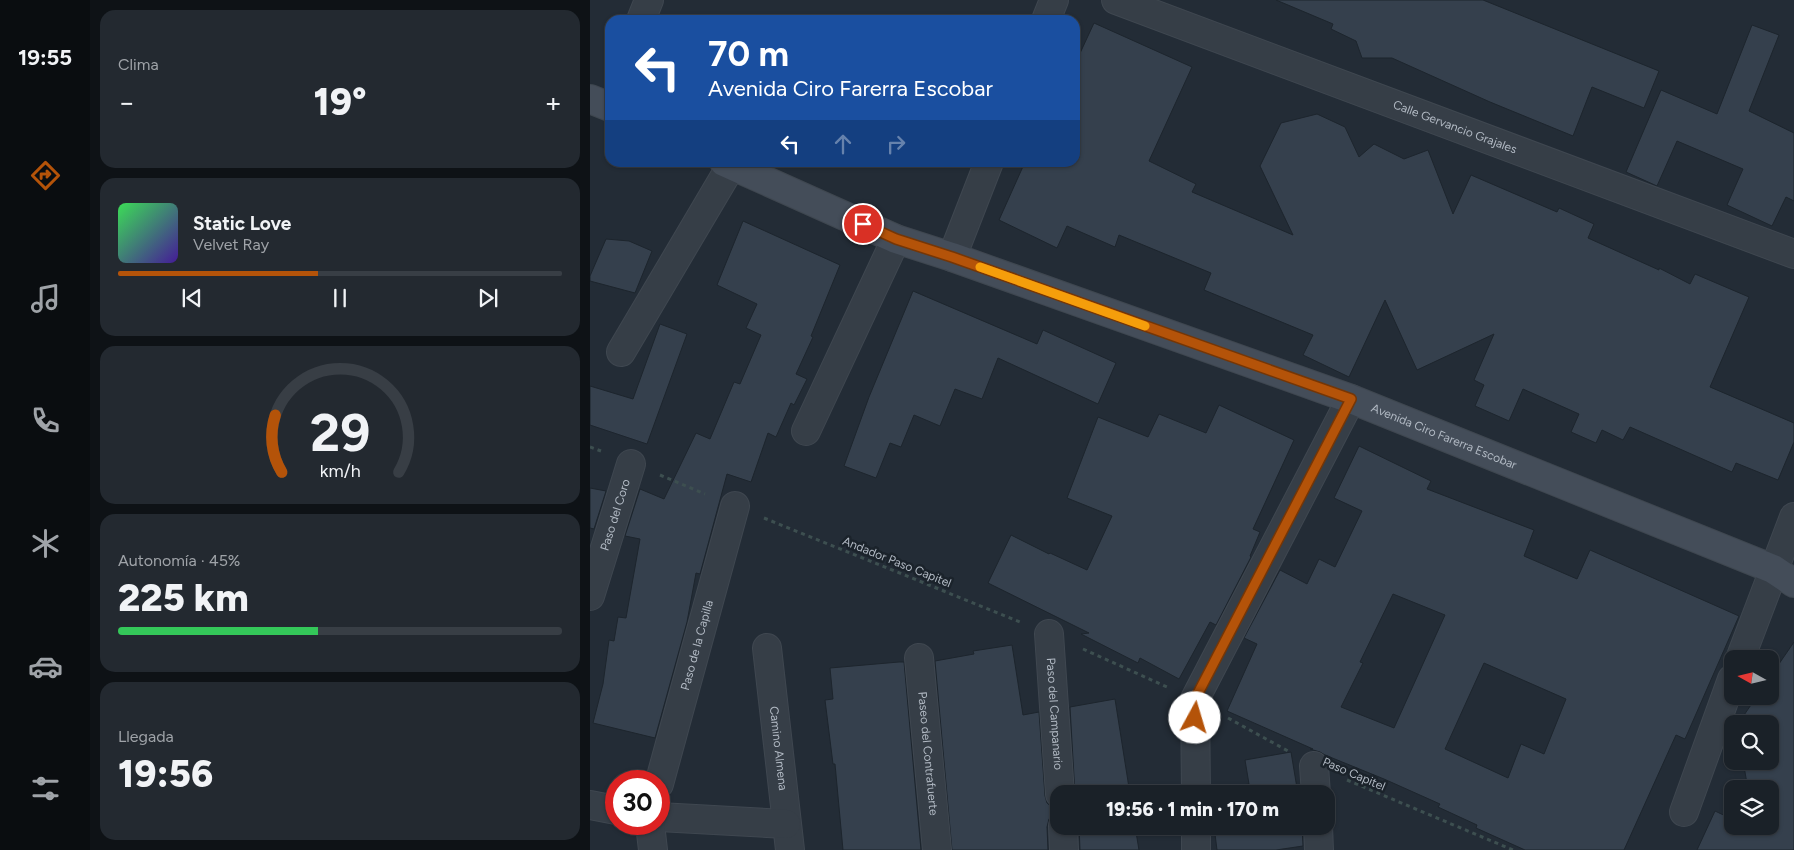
<!DOCTYPE html>
<html lang="es">
<meta charset="utf-8">
<style>
body{margin:0;font-family:Figtree,sans-serif;background:#232930;color:#f1f3f6;height:100vh;display:flex;flex-direction:column;font-size:19px;white-space:nowrap}
*{box-sizing:border-box;margin:0}
p{font-size:16px;color:#9fa3a8}
.icon{flex:none;width:28px;height:28px;fill:none;stroke:currentColor;stroke-width:2;stroke-linecap:round;stroke-linejoin:round}
.map{position:relative;flex:1;overflow:hidden}
.details{display:flex;flex-direction:column;gap:10px;padding:10px;background:#0e1216;width:500px}
.details>*{flex:none}
.hud{position:absolute;left:15px;top:15px;width:475px;height:152px;border-radius:15px;box-shadow:0 1px 4px #0004,0 0 0 1px #383e45;background:#1a4fa0;color:#fff;overflow:hidden}
.needle{width:32px;rotate:278deg}
.buttons{position:absolute;left:1134px;top:650px;display:grid;gap:10px}
.buttons a{display:grid;place-items:center;width:55px;height:55px;border-radius:10px;background:#1a2128;box-shadow:0 1px 4px #0004,0 0 0 1px #383e45;font-size:25px}
.speed{position:absolute;left:15px;top:770px;display:flex;gap:10px;font-size:25px;font-weight:700;text-align:center}
.speed>*{display:grid;place-content:center;width:65px;height:65px;border-radius:50%;background:#1a2128;box-shadow:0 1px 4px #0004,0 0 0 1px #383e45;line-height:1}
.speed .limit{border:8px solid #d22;background:#fff;color:#111}
.pin{position:absolute;display:grid;place-items:center;width:42px;height:42px;color:#fff;margin:-21px;border:2px solid #fff;border-radius:50%;box-shadow:0 1px 5px #0007}
.me{position:absolute;width:55px;margin:-28px;rotate:6deg;stroke-linejoin:round;filter:drop-shadow(0 0 4px #0008)}
.turn{display:flex;align-items:center;gap:18px;height:105px;padding:0 20px;font-size:22px}
.turn .icon{width:65px;height:65px;stroke-width:2.5}
.turn b{display:block;font-size:35px;line-height:42px}
.lanes{display:flex;align-items:center;height:48px;padding:0 20px;background:#0003;justify-content:center;gap:25px;direction:ltr}
.lanes .off{opacity:.35}
.big{font-size:38px;font-weight:800;line-height:1.1}
.details .widget{flex:1;display:flex;flex-direction:column;justify-content:center;gap:8px;min-width:0;padding:0 18px;border-radius:15px;background:#232930}
.details .dial{align-items:center;gap:0}
.dial svg{height:130px;overflow:visible;fill:none;stroke:#383e45;stroke-width:7;stroke-linecap:round;text-anchor:middle}
.dial text{fill:#f1f3f6;stroke:none}
.song{display:flex;align-items:center;gap:15px}
.cover{width:60px;height:60px;border-radius:8px;background:linear-gradient(135deg,hsl(130 70% 55%),hsl(260 70% 35%))}
.played{height:5px;border-radius:2px;background:linear-gradient(90deg,#b45309 45%,#383e45 45%)}
.keys{display:flex;justify-content:space-around;direction:ltr}
.heat{display:flex;justify-content:space-between;align-items:center;font-size:28px;direction:ltr}
.charge{height:8px;border-radius:4px;background:linear-gradient(90deg,#34c759 45%,#383e45 0)}
.trip{position:absolute;left:460px;top:785px;width:285px;height:50px;border-radius:15px;background:#1a2128;box-shadow:0 1px 4px #0004,0 0 0 1px #383e45;font-weight:800;line-height:50px;text-align:center}
main{display:flex;flex:1;min-height:0}
.dock{display:flex;flex-direction:column;width:90px;justify-content:space-around;align-items:center;background:#0a0d10;color:#9fa3a8}
.dock .icon{width:35px;height:35px}
.dock .selected{color:#b45309}
.dock b{font-size:22px;color:#f1f3f6}
.map>svg:first-child{display:block}
</style>
<main>
<nav class="dock">
<b>19:55</b>
<svg class="icon selected" aria-label="directions" viewBox="0 0 24 24"><path d="M12 3l9 9-9 9-9-9zM9 14v-3h6M13 9l2 2-2 2"/></svg>
<svg class="icon" aria-label="music" viewBox="0 0 24 24"><path d="M9 18V5l10-2v13"/><circle cx="6" cy="18" r="3"/><circle cx="16" cy="16" r="3"/></svg>
<svg class="icon" aria-label="phone" viewBox="0 0 24 24"><path d="M5 4h4l2 5-3 2q2 4 5 5l2-3 5 2v4C11 20 4 13 5 4z"/></svg>
<svg class="icon" aria-label="climate" viewBox="0 0 24 24"><path d="M12 3v18M4 7l16 10M4 17L20 7"/></svg>
<svg class="icon" aria-label="car" viewBox="0 0 24 24"><path d="M5 17H2v-5l4-1 3-4h7l3 4 3 1v5h-3M9 17h6M6 11h13"/><circle cx="7" cy="17" r="2"/><circle cx="17" cy="17" r="2"/></svg>
<svg class="icon" aria-label="filters" viewBox="0 0 24 24"><path d="M4 7h16M4 17h16"/><circle cx="9" cy="7" r="2"/><circle cx="15" cy="17" r="2"/></svg>
</nav>
<section class="details">
<div class="widget"><p>Clima</p>
<div class="heat"><a>−</a><b class="big">19°</b><a>+</a></div>
</div>
<div class="widget">
<div class="song"><i class="cover"></i><div><b>Static Love</b><p>Velvet Ray</p></div></div>
<div class="played"></div>
<div class="keys"><svg class="icon" aria-label="previous" viewBox="0 0 24 24"><path d="M18 5L8 12l10 7zM5 5v14"/></svg><svg class="icon" aria-label="pause" viewBox="0 0 24 24"><path d="M8 5v14M16 5v14"/></svg><svg class="icon" aria-label="next" viewBox="0 0 24 24"><path d="M6 5l10 7-10 7zM19 5v14"/></svg></div>
</div>
<div class="widget dial"><svg viewBox="0 0 100 80">
<path d="M14 69A42 42 0 1 1 86 69"/>
<path d="M14 69A42 42 0 0 1 10 34" stroke="#b45309"/>
<text x="50" y="56" font-size="32" font-weight="700">29</text>
<text x="50" y="72" font-size="11">km/h</text>
</svg></div>
<div class="widget"><p>Autonomía · 45%</p><b class="big">225 km</b><div class="charge"></div></div>
<div class="widget"><p>Llegada</p><b class="big">19:56</b></div>
</section>
<div class="map">
<svg width="1204" height="850" viewBox="0 0 1204 850">
<rect width="100%" height="100%" fill="#232c36"/>
<g fill="#35404d" stroke="#1d252d" fill-rule="evenodd">
<polygon points="686,0 893,0 1069,71 1054,108 1002,87 983,136 900,102 802,58 772,58 766,41 741,29 743,24"/>
<polygon points="504,23 602,67 559,161 606,184 602,192 703,235 670,166 691,123 727,114 755,127 769,157 784,144 814,159 838,150 863,214 881,175 967,212 969,208 1004,224 998,238 1069,270 1069,268 1100,284 1105,274 1159,297 1120,387 1204,423 1204,442 1188,480 1146,463 1142,472 1040,427 1033,440 1012,430 1006,443 981,432 989,414 933,389 919,421 885,406 894,385 884,380 904,334 827,370 795,300 759,377 713,355 723,335 614,290 621,273 529,235 525,247 477,226 467,248 409,220 435,162 485,162 485,64"/>
<polygon points="1162,25 1189,35 1159,111 1204,133 1204,201 1196,197 1182,226 1137,205 1153,169 1087,141 1067,186 1036,172 1071,90 1127,114"/>
<polygon points="153,221 250,265 221,336 223,337 206,374 217,379 204,405 201,403 186,437 178,433 161,482 137,474 110,574 106,573 97,622 65,738 3,723 13,684 19,640 24,641 28,617 36,618 50,539 35,536 50,489 74,499 106,433 120,439 144,382 150,384 171,335 156,328 167,304 127,285"/>
<polygon points="16,239 39,241 62,251 45,293 0,281 0,276"/>
<polygon points="323,291 447,344 453,330 526,363 508,404 408,358 392,399 365,389 350,426 324,415 311,447 300,443 286,478 254,466 279,397"/>
<polygon points="70,324 97,334 57,444 0,425 0,386 43,399"/>
<polygon points="629,405 704,440 663,529 670,532 660,556 661,557 626,625 620,622 589,679 550,658 548,663 491,634 499,633 398,583 421,535 459,554 460,553 497,570 522,516 477,498 508,417 558,437 569,414 616,433"/>
<path d="M769 446 841 481 837 489 944 530 934 556 987 579 1000 550 1149 616 1095 739 1086 735 1034 850H935L886 828 887 825 848 807 850 804 794 779 735 755 730 752 720 749H723L637 711 667 644 654 638 690 570 717 584 729 559 745 567 772 511 744 498ZM803 594 855 615 804 728 751 707 773 663 770 662ZM894 663 976 699 954 754 931 744 918 778 855 749Z"/>
<polygon points="0,488 16,491 4,529 0,528"/>
<polygon points="1204,642 1204,850 1107,850 1125,811 1142,819 1142,826 1158,826 1165,829 1164,826 1180,826 1180,789 1158,789 1153,761 1180,761 1180,724 1148,724 1167,696 1180,696 1180,677"/>
<polygon points="422,645 433,715 449,712 455,796 457,803 463,808 469,809 469,811 464,813 459,819 457,827 458,850 362,850 345,661 384,654 383,651"/>
<polygon points="309,662 314,662 331,850 253,850 245,764 243,764 235,700 243,699 240,668"/>
<polygon points="525,699 540,794 485,794 480,707"/>
<polygon points="1142,731 1142,749 1135,745"/>
<polygon points="701,752 708,794 622,794 622,790 659,784 655,760"/>
<polygon points="489,826 545,826 549,850 490,850"/>
<polygon points="624,826 712,826 713,846 686,850 627,850"/>
</g>
<g fill="none" stroke-linecap="round" stroke-linejoin="round">
<defs>
<g id="street">
<path id="s1" d="M526 0 1204 254"/>
<polyline points="51,20 59,0"/>
<polyline points="456,20 464,0"/>
<polyline points="362,257 399,162"/>
<polyline points="31,352 141,166"/>
<polyline points="216,431 306,239"/>
<path id="s2" d="M0 596 41 464"/>
<path id="s3" d="M459 634 470 794"/>
<path id="s4" d="M177 648 200 850"/>
<path id="s5" d="M329 658 347 850"/>
<polyline points="1150,659 1204,517"/>
<polyline points="724,766 726,794"/>
<path id="s6" d="M69 784 145 506"/>
<polyline points="606,794 605,699 761,399"/>
<polyline points="0,805 26,810"/>
<polyline points="1094,812 1142,679"/>
<polyline points="69,817 196,824"/>
<polyline points="60,824 63,850"/>
<polyline points="473,826 474,850"/>
<polyline points="606,826 606,850"/>
<polyline points="728,826 729,850"/>
</g>
<g id="secondary">
<polyline points="0,99 20,107"/>
<path id="s7" d="M134 162 306 239 362 257 761 399 1183 569 1204 583"/>
</g>
</defs>
<use href="#street" stroke="#3f4750" stroke-width="30"/>
<use href="#secondary" stroke="#3f4750" stroke-width="30"/>
<g stroke="#3d4f50" stroke-width="3" stroke-dasharray="4 4" stroke-linecap="butt">
<polyline points="0,447 11,451"/>
<polyline points="70,475 115,494"/>
<polyline points="174,518 430,622"/>
<polyline points="493,649 577,687"/>
<polyline points="638,718 698,751"/>
<polyline points="757,780 923,850"/>
</g>
<use href="#street" stroke="#363e47" stroke-width="28"/>
<use href="#secondary" stroke="#444d59" stroke-width="28"/>
</g>
<g fill="none" stroke-linecap="round" stroke-linejoin="round">
<defs>
<polyline id="route" points="273,224 306,239 362,257 761,399 605,699 605,718"/>
</defs>
<use href="#route" stroke="#753606" stroke-width="12"/>
<use href="#route" stroke="#b45309" stroke-width="9"/>
<polyline stroke="#f59e0b" stroke-width="9" points="390,267 555,326"/>
</g>
<g text-anchor="middle" dominant-baseline="central" stroke-width="5" stroke-linejoin="round" paint-order="stroke">
<g font-size="12" fill="#b1b9c3" stroke="#1b232b">
<text stroke="none"><textPath href="#s1" startOffset="362">Calle Gervancio Grajales</textPath></text>
<text stroke="none"><textPath href="#s7" startOffset="771">Avenida Ciro Farerra Escobar</textPath></text>
<text stroke="none"><textPath href="#s2" startOffset="85">Paso del Coro</textPath></text>
<text transform="translate(307 562) rotate(22)">Andador Paso Capitel</text>
<text stroke="none"><textPath href="#s6" startOffset="144">Paso de la Capilla</textPath></text>
<text stroke="none"><textPath href="#s3" startOffset="80">Paso del Campanario</textPath></text>
<text stroke="none"><textPath href="#s4" startOffset="101">Camino Almena</textPath></text>
<text stroke="none"><textPath href="#s5" startOffset="96">Paseo del Contrafuerte</textPath></text>
<text transform="translate(764 774) rotate(23)">Paso Capitel</text>
</g>
</g>
</svg>
<div class="buttons">
<a><svg class="needle" viewBox="-14 -14 28 28"><path d="M0-13l5 13h-10z" fill="#e53935"/><path d="M0 13l5-13h-10z" fill="#9fa3a8"/></svg></a>
<a><svg class="icon" aria-label="search" viewBox="0 0 24 24"><circle cx="10" cy="10" r="6"/><path d="M15 15l6 6"/></svg></a>
<a><svg class="icon" aria-label="layers" viewBox="0 0 24 24"><path d="M12 4l9 5-9 5-9-5zM3 14l9 5 9-5"/></svg></a>
</div>
<div class="speed"><div class="limit">30</div></div>
<div class="pin" style="left:273px;top:224px;background:#d93025"><svg class="icon" aria-label="arrive" viewBox="0 0 24 24"><path d="M6 21V4h12l-3 4 3 4H6"/></svg></div>
<svg class="me" style="left:605px;top:718px" viewBox="-20 -20 40 40"><circle r="19" fill="#fff"/><path d="M0-13L10 11 0 6-10 11z" fill="#b45309"/></svg>
<div class="trip">19:56 · 1 min · 170 m</div>
<div class="hud">
<div class="turn"><svg class="icon" aria-label="left" viewBox="0 0 24 24"><path d="M17 20v-9H6M10 6l-5 5 5 5"/></svg><div><b>70 m</b>Avenida Ciro Farerra Escobar</div></div>
<div class="lanes"><svg class="icon" aria-label="left" viewBox="0 0 24 24"><path d="M17 20v-9H6M10 6l-5 5 5 5"/></svg><svg class="icon off" aria-label="ahead" viewBox="0 0 24 24"><path d="M12 20V5M6 11l6-6 6 6"/></svg><svg class="icon off" aria-label="right" viewBox="0 0 24 24"><path d="M7 20v-9h11M14 6l5 5-5 5"/></svg></div>
</div>
</div>
</main>
